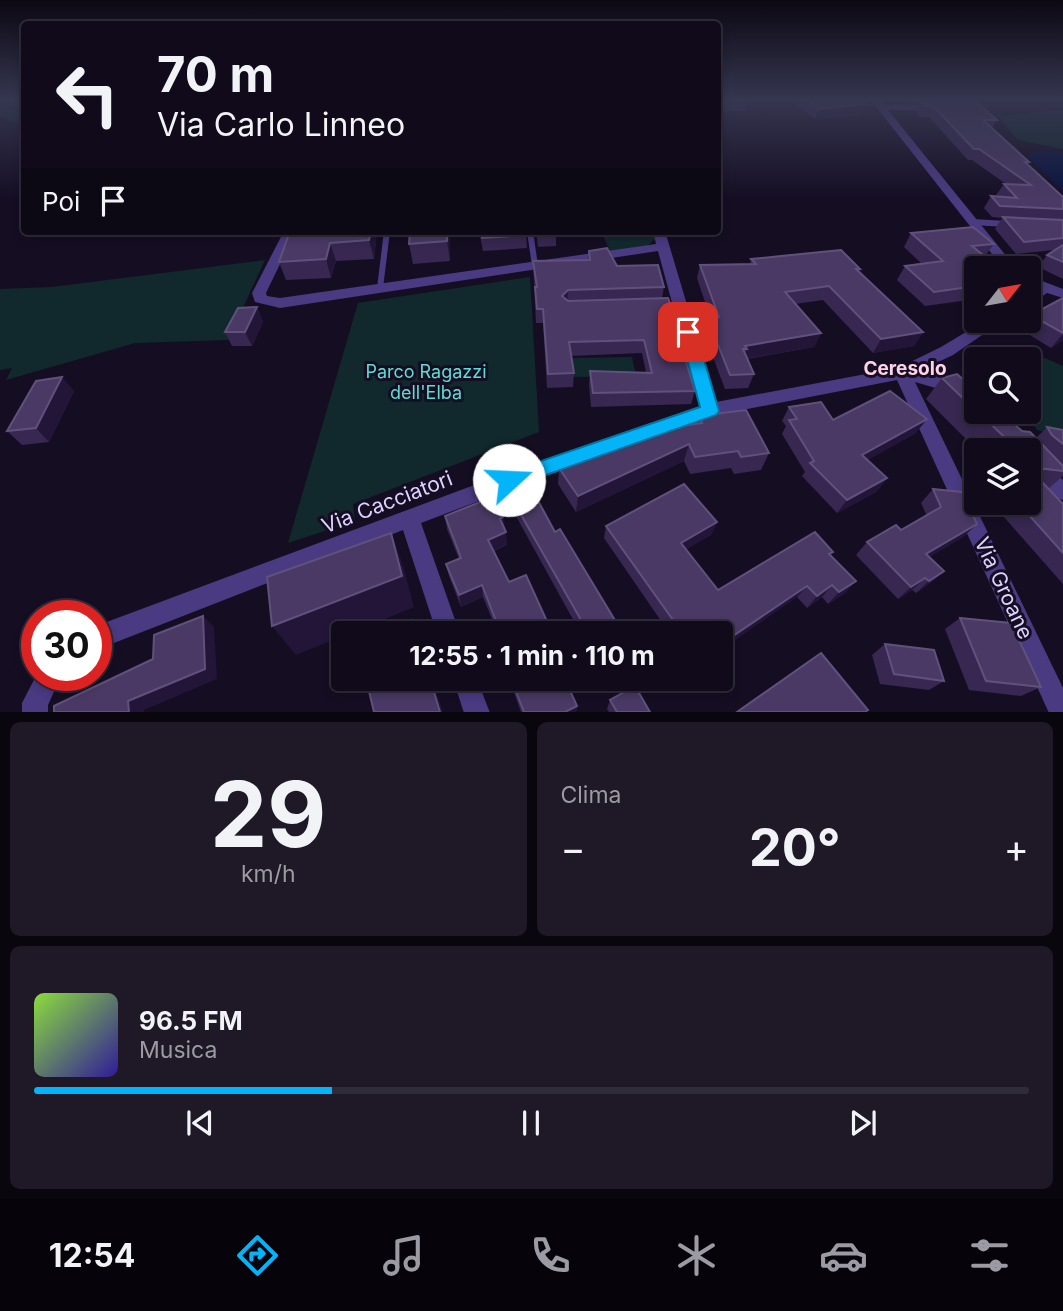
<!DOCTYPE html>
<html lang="it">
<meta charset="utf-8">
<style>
body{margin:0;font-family:Inter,sans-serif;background:#1e1827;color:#f1f3f6;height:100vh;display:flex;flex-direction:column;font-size:26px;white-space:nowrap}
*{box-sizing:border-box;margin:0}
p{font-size:23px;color:#9c9aa2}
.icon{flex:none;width:38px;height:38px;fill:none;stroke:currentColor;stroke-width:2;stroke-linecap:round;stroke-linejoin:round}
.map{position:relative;height:712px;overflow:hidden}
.side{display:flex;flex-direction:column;gap:10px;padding:10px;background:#09060e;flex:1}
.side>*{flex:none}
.top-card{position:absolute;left:21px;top:21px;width:700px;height:214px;border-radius:7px;box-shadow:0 4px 10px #0003,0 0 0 2px #302b39;background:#100a1a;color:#f1f3f6;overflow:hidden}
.needle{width:46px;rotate:59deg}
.tools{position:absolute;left:964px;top:256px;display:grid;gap:14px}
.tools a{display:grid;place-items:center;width:77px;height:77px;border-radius:7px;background:#100a1a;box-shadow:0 4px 10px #0003,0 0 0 2px #302b39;font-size:35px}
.speed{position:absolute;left:21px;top:600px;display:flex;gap:14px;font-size:35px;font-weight:700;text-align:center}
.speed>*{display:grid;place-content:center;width:91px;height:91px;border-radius:50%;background:#100a1a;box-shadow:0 4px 10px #0003,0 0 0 2px #302b39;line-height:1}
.speed .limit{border:10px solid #d22;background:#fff;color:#111}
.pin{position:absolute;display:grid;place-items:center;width:60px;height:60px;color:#fff;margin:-30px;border-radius:14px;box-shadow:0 4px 10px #0006}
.me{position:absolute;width:77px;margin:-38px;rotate:70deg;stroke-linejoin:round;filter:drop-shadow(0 0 5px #0008)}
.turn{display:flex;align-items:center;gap:24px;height:147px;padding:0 21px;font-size:32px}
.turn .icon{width:91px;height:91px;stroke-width:2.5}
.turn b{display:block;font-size:49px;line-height:60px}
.then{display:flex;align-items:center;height:66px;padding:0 21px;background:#0003;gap:14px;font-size:26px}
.big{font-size:52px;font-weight:700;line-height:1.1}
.side .card{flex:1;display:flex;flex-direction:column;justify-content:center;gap:10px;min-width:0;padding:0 24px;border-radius:10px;background:#1e1827}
.side .dial{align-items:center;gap:0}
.dial b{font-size:91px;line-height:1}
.song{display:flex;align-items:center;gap:21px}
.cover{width:84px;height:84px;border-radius:10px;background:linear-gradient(135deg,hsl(90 70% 55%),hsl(250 70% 35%))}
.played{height:7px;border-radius:4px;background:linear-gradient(90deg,#03b4f8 30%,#302b39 30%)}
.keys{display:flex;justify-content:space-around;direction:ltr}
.heat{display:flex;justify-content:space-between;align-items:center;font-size:38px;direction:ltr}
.side .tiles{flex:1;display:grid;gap:10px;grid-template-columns:1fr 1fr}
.card:last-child{grid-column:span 2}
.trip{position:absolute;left:331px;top:621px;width:402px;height:70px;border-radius:7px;background:#100a1a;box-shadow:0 4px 10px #0003,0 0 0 2px #302b39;font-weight:700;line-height:70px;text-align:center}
.tabs{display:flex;height:112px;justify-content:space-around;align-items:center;background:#06040a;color:#9c9aa2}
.tabs .icon{width:49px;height:49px}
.tabs .on{color:#03b4f8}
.tabs b{font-size:32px;color:#f1f3f6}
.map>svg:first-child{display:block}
</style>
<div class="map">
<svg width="1063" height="713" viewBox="0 0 1063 713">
<rect width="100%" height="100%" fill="#150e23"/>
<g fill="#11292d">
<polygon points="0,99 24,99 24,121 16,122 0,116"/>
<polygon points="1063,110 1063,149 1018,140 998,116"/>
<polygon points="606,231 652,231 655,239 646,247 610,251 603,235 607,234"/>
<polygon points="265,260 228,340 135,343 6,380 12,368 0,370 0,289 52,287"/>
<polygon points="530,277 539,432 353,504 355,521 288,543 358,303"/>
<polygon points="1029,351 1063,366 1063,436 1037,430 1026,412 1029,411"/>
<polygon points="632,357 636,376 571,377 568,358"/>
</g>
<polygon fill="#0a1440" points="1047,151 1063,153 1063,191 1027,156 1033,152"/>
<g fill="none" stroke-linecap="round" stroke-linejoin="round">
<polyline stroke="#0a1440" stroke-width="3.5" points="5,99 8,106 24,110"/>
<polyline stroke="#493a81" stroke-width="5" points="881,107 930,108"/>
<g stroke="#493a81" stroke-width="6">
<polyline points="972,222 1007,224"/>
<polyline points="530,231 535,266"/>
<polyline points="380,288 387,231"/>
</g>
<g fill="#493a81" fill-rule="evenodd">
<polygon points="870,99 879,99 1016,268 1003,268"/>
<path d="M284 231H296L266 293 267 296 280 298 656 244 653 231H665L716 402 898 368 941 347 986 320H1004L953 355 919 371C937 376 953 378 963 394L961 398H949L939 389 915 382 1063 688V713H1049L897 380 711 416 542 477 421 523 460 634H437L403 530 96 650V626L528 465 700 406 658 251 280 308 255 302 252 293Z"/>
<polygon points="1029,276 1063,289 1063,298 1047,293 1029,305 1029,293 1035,288 1029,285"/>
<polygon points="1029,453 1036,456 1063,480 1063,500 1056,498 1029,473"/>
<polygon points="37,674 61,676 48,705 48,713 22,713 22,703"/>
<polygon points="453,679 477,679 490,713 464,713"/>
</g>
</g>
<g fill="#372751">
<polygon points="718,99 746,99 748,100 745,111 724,111 718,102"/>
<polygon points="789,99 857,99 865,104 861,115 815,119"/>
<polygon points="903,99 973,99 997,120 992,128 1029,162 1027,164 1063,197 1063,279 1038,267 1047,255 1054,250 1016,254 995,229 1002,218 992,217 984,208 991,196 998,197 996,195 1004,184 1006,184 972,160 968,160 929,117 920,117 917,113 921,103 906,102"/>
<polygon points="290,231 377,231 374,259 336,261 331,278 286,280 279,262"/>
<polygon points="410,231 450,231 450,261 413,264 409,244"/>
<polygon points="479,231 526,231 527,248 483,251"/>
<polygon points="536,231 556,231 556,246 538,247"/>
<polygon points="911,233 994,244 976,268 976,299 925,306 897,280 905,266 922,264 904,247"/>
<polygon points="589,251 617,266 664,287 662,298 682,336 680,343 695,391 691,404 591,407 589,385 590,371 646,372 642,353 571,356 574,373 573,387 547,388 543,323 536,323 533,261 588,260"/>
<polygon points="751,259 860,269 859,272 923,332 914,346 873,353 823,300 795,304 821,333 814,347 747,359 754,374 748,388 725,389 703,331 707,317 710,317 697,278 700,265 750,264"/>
<polygon points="1063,298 1063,340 1051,348 1020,329 1027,320 1029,320 1029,318 1031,315"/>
<polygon points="257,307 263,322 252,346 232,346 225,332"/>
<polygon points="976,368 976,411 1036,438 1047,427 1063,430 1063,476 1048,489 1063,504 1063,584 1004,517 1017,502 1029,502 1029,450 977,450 926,399 942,378 972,387"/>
<polygon points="74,391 49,442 22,445 7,431"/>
<polygon points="789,407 833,420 916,433 867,460 887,478 876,492 837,513 802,476 805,472 782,434 786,426 782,421"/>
<polygon points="698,416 769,453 761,470 734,474 731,468 690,474 684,461 576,512 558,484 559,468 655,430 696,424"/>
<polygon points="933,489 977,524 963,537 929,557 944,571 930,583 916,593 912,590 898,599 856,555 867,542 901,530 927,516 921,503"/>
<polygon points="516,506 613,633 581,634 517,518"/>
<polygon points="445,516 505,530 507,545 494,551 509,582 550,628 549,634 498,634 483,597 461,607 449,576 446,564 459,559 447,529"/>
<polygon points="717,522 711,535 686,549 718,590 833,552 830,555 856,581 845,593 828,604 822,597 807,608 797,597 721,634 670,634 604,538 606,526"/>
<polygon points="960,618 1041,687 1021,696 969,690 945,629"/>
<polygon points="885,644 944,681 929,690 880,684 872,655"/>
<polygon points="509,679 565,679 577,706 576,712 521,712"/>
<polygon points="610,700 650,712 609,712 607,709"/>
</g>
<g fill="#221537">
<polygon points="865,104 861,115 815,119 819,109"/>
<polygon points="371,231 377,231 374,259 369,240"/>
<polygon points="447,231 450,231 450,261 447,241"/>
<polygon points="330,243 336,261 331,278 326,259"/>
<polygon points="568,290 567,303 562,296"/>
<polygon points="257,307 263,322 252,346 245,332"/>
<polygon points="923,332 914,346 873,353 881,339"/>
<polygon points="821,333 814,347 743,359 747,349 745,346"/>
<polygon points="1063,334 1063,340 1051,348"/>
<polygon points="62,377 74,391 49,442 36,428"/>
<polygon points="927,419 916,433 852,469 862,455"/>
<polygon points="689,444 684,461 576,512 578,496"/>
<polygon points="887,478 876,492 837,513 847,500"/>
<polygon points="504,516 505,529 500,519"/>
<polygon points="717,522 711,535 676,555 681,543"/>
<polygon points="977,524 963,537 913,567 926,554"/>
<polygon points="506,532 507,545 490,552 488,540"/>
<polygon points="391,533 403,566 414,607 349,634 343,634 343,636 296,655 272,626"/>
<polygon points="944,571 930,583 916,593 929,581"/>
<polygon points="925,578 912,590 898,599 911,587"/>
<polygon points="856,581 845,593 828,604 839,592"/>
<polygon points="482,585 483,597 461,607 459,595"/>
<polygon points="832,585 822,597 807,608 817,596"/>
<polygon points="807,586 797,597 721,650 721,644"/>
<polygon points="203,616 214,627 217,679 144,710 144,712 129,712 128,701"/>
<polygon points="616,622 613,634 597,634"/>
<polygon points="550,628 549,634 543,634 543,631"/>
<polygon points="430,679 432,679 443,712 440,712"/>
<polygon points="577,706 576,712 565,712"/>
</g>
<g fill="#493964" stroke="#60517c" stroke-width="2">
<polygon points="725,99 746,99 748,100 726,101"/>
<polygon points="806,99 857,99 865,104 819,109"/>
<polygon points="938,99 973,99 997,120 983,120 1029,162 1025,162 1063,197 1063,209 1000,206 991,196 1017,198 1004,184 1031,185 979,149 974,149 934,107 925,106 922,103 938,102"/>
<polygon points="1003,217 1063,220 1063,238 1024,242"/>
<polygon points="973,227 994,244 972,246 999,268 976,268 976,286 934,292 905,266 943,261 911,233"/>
<polygon points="290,231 371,231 369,240 330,243 326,259 279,262"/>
<polygon points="410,231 447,231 447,241 409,244"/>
<polygon points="481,231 526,231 527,235 482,238"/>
<polygon points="538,231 556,231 556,232 538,234"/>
<polygon points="1063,245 1063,262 1047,255"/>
<polygon points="607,248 617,266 658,265 664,287 568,290 562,296 568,301 668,298 682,336 678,336 695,391 593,393 590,371 652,373 644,340 569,342 574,373 548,374 543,309 537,309 535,287 537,287 533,261 590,260 589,251"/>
<polygon points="841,250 860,269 856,269 923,332 881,339 829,286 785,292 821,333 745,346 747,349 743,349 754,374 730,375 707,317 719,317 700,265 756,264 751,259"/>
<polygon points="1063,298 1063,333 1031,315"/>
<polygon points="257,307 245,332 225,332 238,308"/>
<polygon points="987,355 997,359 986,359"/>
<polygon points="957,374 976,391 976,411 942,378"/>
<polygon points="62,377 36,428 7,431 36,381"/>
<polygon points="890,391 927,419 862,455 887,478 847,500 810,463 814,461 789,420 797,419 789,407 821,402 833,420"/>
<polygon points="746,410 769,453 741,457 738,451 695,457 689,444 578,496 559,468 652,426 655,430 702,423 698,416"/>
<polygon points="977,411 999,411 1022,431 1030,432 1063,466 1063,471 1037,468 1029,460 1029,450 1018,450"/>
<polygon points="1047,427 1063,430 1063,444 1052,435"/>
<polygon points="1040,480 1063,504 1063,553 1019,504 1020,502 1029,502 1029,492"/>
<polygon points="684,484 717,522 681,543 718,590 815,532 833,552 829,554 856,581 839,592 832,585 817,596 807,586 721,644 721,634 683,634 606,526"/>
<polygon points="933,489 962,492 977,524 926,554 944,571 929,581 925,578 911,587 867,542 896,525 901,530 941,507"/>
<polygon points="495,496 504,516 500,519 506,532 488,540 509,582 526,575 550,628 543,631 544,634 501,634 482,585 459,595 446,564 461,558 445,516"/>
<polygon points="536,497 555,532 560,529 616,622 597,634 589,634 516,506"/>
<polygon points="391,533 402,576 272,626 267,577"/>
<polygon points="203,616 205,669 128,701 129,712 54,712 54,706 153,659 154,635"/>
<polygon points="960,618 1011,623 1041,687 986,681"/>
<polygon points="412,620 416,634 382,634"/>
<polygon points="885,644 934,650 944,681 894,674"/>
<polygon points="821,653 868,710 865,712 737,712"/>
<polygon points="366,679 430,679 440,712 374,712"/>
<polygon points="511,679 565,679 577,706 565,712 524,712"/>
<polygon points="635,686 650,712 617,712 610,700"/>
</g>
<linearGradient id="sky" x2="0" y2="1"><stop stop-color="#0c0813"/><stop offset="0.5" stop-color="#353650"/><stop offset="1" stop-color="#353650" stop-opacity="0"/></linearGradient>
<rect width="1063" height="199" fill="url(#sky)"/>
<polygon fill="#03b4f8" stroke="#0275a1" stroke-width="2" points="688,327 696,332 719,411 716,415 509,488 503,486 500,480 503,474 700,407 680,332"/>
<g text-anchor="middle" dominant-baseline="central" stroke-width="6" stroke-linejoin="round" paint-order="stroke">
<g font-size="18" fill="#5dded4" stroke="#150e23">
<text x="426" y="371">Parco Ragazzi<tspan x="426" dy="21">dell'Elba</tspan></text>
</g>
<g font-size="19" font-weight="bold" fill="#fed3e7" stroke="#150e23">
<text x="905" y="368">Ceresolo</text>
</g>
<g font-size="21" fill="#ded1fe" stroke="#150e23">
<text transform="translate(387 502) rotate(-21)">Via Cacciatori</text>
<text transform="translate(1004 588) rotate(65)">Via Groane</text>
</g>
</g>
</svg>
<div class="tools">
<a><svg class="needle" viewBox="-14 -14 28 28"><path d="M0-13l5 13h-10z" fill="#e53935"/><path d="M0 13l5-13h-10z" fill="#9c9aa2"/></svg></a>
<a><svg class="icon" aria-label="search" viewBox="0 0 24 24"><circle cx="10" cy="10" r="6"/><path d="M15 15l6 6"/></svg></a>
<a><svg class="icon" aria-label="layers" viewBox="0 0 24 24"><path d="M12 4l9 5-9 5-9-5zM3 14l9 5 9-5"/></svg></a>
</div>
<div class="speed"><div class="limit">30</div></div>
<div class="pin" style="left:688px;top:332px;background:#d93025"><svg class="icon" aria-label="arrive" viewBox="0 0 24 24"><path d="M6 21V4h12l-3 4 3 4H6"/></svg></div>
<svg class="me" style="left:509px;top:480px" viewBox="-20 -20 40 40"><circle r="19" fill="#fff"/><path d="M0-13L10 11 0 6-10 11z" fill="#03b4f8"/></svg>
<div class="trip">12:55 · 1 min · 110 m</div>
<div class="top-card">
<div class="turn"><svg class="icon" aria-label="left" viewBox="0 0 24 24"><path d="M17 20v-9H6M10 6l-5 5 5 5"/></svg><div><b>70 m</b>Via Carlo Linneo</div></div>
<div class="then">Poi<svg class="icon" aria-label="arrive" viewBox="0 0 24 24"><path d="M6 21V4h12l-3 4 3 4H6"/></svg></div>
</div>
</div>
<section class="side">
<div class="tiles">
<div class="card dial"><b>29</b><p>km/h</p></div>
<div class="card"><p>Clima</p>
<div class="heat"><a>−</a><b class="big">20°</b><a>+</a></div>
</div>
<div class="card">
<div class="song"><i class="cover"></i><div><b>96.5 FM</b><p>Musica</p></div></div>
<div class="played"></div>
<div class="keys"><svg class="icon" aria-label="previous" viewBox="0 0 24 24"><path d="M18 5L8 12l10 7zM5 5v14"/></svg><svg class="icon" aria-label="pause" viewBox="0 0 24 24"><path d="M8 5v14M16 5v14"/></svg><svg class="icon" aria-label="next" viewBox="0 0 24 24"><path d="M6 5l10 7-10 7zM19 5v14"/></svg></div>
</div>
</div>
</section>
<nav class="tabs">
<b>12:54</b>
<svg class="icon on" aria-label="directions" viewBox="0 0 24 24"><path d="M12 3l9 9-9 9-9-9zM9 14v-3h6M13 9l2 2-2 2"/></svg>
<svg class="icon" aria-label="music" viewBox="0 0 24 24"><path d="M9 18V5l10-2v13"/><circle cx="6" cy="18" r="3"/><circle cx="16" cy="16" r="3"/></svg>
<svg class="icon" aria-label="phone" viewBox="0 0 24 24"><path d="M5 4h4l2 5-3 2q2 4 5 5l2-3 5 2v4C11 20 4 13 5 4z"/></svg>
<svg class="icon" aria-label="climate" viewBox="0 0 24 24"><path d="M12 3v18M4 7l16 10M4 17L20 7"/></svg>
<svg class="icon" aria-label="car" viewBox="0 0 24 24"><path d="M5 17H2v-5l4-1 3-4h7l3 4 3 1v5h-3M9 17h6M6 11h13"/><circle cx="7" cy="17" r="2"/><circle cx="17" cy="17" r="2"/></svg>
<svg class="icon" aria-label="filters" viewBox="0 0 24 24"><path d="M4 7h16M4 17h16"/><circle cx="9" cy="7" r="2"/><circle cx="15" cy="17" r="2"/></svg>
</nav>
